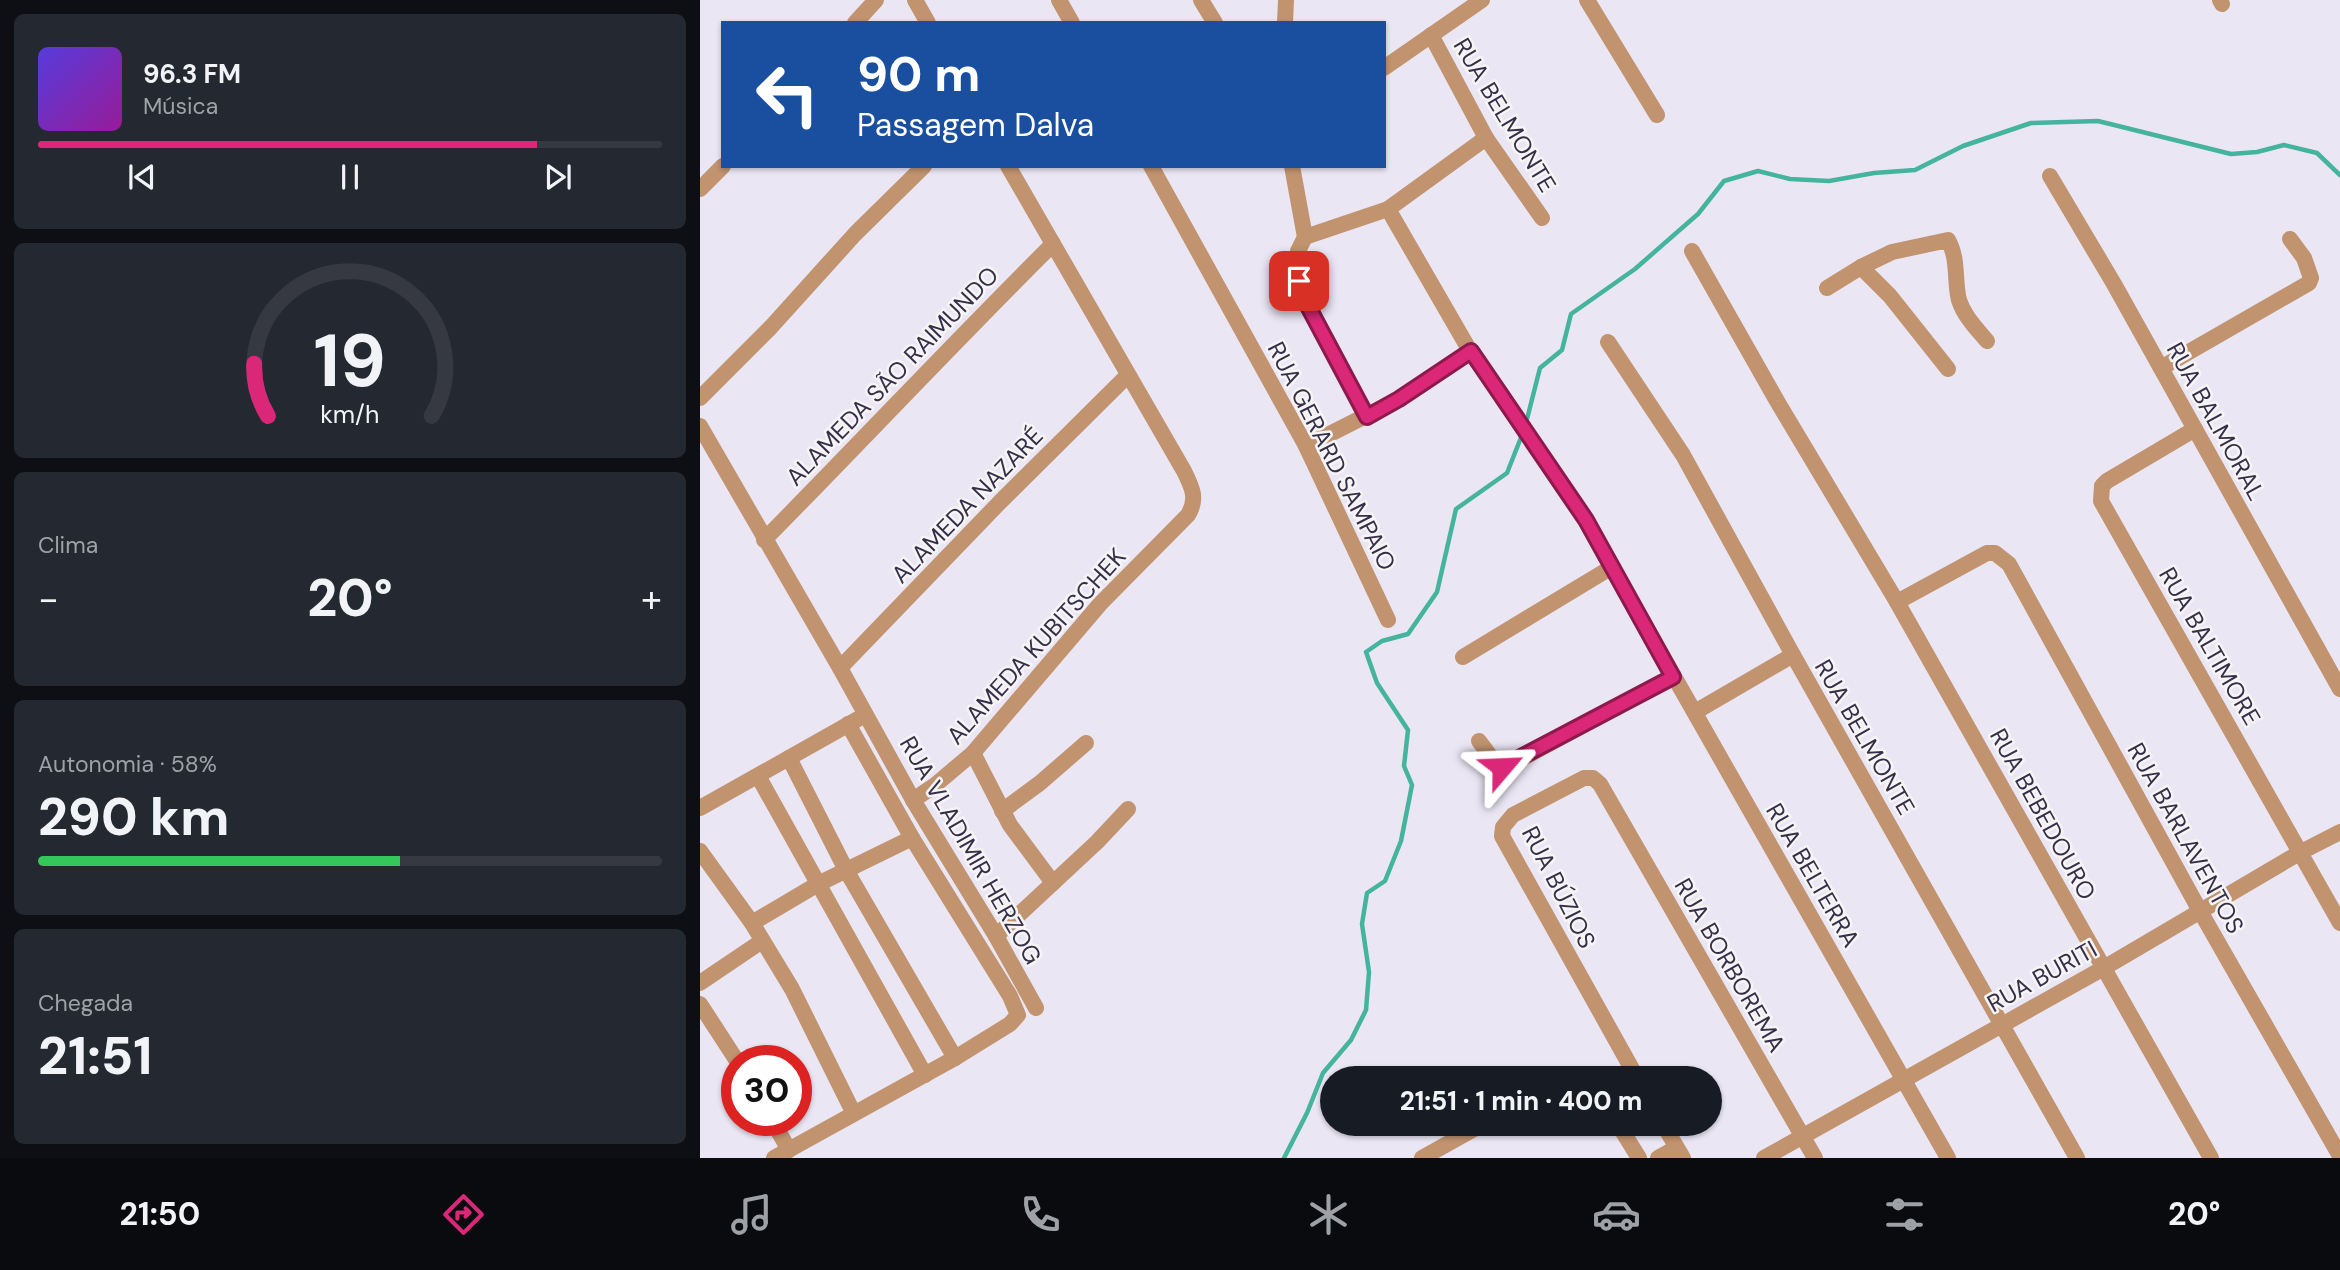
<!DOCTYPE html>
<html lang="pt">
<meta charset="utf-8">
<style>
body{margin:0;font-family:"DM Sans",sans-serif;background:#242831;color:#f1f3f6;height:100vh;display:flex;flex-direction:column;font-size:26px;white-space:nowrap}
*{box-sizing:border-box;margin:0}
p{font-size:23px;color:#9ea1a6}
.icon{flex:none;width:38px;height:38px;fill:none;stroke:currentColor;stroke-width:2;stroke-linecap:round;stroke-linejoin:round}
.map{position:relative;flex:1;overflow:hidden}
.details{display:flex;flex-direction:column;gap:14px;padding:14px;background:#0d0f14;width:700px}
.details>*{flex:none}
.guide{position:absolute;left:21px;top:21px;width:665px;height:147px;border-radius:0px;box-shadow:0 2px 5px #0004;background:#1a4fa0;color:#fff;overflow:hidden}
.speed{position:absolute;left:21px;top:1045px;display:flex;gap:14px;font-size:35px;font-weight:700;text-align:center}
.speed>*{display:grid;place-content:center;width:91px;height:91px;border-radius:50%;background:#171b24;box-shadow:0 2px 5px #0004;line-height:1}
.speed .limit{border:10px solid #d22;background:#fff;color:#111}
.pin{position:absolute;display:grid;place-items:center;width:60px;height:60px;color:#fff;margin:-30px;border-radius:14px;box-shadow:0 4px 10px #0006}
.me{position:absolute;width:77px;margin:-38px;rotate:64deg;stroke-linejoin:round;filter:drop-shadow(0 0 5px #0008)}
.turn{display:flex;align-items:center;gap:24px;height:147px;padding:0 21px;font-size:32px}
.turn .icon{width:91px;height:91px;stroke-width:2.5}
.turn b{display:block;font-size:49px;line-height:60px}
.big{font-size:52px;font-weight:800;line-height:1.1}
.details .widget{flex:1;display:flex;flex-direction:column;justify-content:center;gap:10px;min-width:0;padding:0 24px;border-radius:10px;background:#242831}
.details .dial{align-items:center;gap:0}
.dial svg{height:182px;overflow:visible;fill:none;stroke:#363941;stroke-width:7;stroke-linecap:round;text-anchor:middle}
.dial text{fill:#f1f3f6;stroke:none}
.song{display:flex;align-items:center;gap:21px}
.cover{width:84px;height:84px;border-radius:10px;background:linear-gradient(135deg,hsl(250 70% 55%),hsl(300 70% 35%))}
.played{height:7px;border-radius:4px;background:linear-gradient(90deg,#db2777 80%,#363941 80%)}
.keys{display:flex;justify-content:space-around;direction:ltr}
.heat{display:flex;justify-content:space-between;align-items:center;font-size:38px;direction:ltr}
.charge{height:10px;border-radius:5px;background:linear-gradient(90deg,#34c759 58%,#363941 0)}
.trip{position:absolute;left:620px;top:1066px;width:402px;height:70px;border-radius:35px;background:#171b24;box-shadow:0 2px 5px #0004;font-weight:800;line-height:70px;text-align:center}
.dock{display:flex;height:112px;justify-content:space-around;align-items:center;background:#090b0e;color:#9ea1a6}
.dock .icon{width:49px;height:49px}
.dock .current{color:#db2777}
.dock b{font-size:32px;color:#f1f3f6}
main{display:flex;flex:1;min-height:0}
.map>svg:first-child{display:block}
</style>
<main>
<section class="details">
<div class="widget">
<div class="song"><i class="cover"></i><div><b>96.3 FM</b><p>Música</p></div></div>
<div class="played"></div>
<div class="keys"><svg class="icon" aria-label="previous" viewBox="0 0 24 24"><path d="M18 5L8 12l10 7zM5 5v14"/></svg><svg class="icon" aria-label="pause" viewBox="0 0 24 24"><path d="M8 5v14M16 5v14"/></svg><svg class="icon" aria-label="next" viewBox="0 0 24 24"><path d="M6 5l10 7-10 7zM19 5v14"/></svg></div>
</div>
<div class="widget dial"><svg viewBox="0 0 100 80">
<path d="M14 69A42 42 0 1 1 86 69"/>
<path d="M14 69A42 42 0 0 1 8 46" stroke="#db2777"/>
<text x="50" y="56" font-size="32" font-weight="700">19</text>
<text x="50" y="72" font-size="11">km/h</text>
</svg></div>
<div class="widget"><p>Clima</p>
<div class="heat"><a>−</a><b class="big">20°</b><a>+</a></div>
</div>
<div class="widget"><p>Autonomia · 58%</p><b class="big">290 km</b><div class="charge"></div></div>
<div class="widget"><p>Chegada</p><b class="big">21:51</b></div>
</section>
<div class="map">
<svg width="1640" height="1158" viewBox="0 0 1640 1158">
<rect width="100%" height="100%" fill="#eae6f4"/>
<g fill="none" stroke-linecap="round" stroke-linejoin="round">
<g stroke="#44b49f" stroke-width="4.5">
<polyline points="826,423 840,368 862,350 871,314 935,269 998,214 1024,181 1058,171 1090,179 1129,181 1174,173 1215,170 1263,146 1331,123 1398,121 1531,154 1557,152 1584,145 1617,153 1640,175"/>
<polyline points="584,1158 607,1113 623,1073 651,1040 666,1010 669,972 662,924 667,893 685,881 701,841 712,785 704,766 708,730 677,683 666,652 682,641 708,634 737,592 756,509 807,473 822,435"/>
</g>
<g stroke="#c1936f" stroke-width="16">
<polyline points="215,0 228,23"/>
<polyline points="359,0 372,23"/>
<polyline points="501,0 515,23"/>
<polyline points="887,0 957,115"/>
<polyline points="1520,0 1522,4"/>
<polyline points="155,23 176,0"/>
<polyline points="585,23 586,0"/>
<polyline points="731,35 786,138 842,218"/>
<polyline points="684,68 782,0"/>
<polyline points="451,166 606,446 688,620"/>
<polyline points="592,166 605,237"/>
<polyline points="1350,176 1414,284 1640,689"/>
<polyline points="0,189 23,166"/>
<polyline points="688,209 770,351 885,520 1248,1158"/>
<polyline points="605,237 688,209 786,138"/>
<polyline points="605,237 598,251 596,266 599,281 609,308 667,417"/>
<polyline points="992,251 1077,401 1197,602"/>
<polyline points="1161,267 1190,296 1248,369"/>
<path d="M1127 288 1161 267 1192 252 1248 240C1259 259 1254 282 1259 300 1264 316 1277 329 1287 341"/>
<polyline points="908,342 983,455 1093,655 1377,1158"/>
<polyline points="1461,368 1609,283 1611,278 1604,258 1590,239"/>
<polyline points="0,398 71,327 155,234 224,166"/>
<polyline points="0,426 140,668 213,800 296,936 336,1008"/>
<polyline points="1495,429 1407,481 1402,486 1401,501 1640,923"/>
<polyline points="606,446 699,399 770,351"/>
<path d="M64 540C161 442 255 341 353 244"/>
<polyline points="763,657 912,567"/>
<polyline points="140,668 300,502 428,375"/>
<polyline points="995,712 1093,655"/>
<polyline points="779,741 797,765 808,766 973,677"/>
<polyline points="273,753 310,825 353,883"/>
<polyline points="89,758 146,870 255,1058"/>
<polyline points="58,776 225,1075"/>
<path d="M213 800 234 786 273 753 400 604 488 515C498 499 492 487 484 471L308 166"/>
<polyline points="0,808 158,719"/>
<polyline points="302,811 340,783 386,743"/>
<polyline points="0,851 52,923 92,989 153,1112"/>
<polyline points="52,923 118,884 212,838"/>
<polyline points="296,936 397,842 428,809"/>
<polyline points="0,983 62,941"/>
<polyline points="0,1004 37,1061"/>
<polyline points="865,1078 878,1075 886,1078"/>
<polyline points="937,1078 802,836 803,827 813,815 884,778 893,778 900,784 1115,1158"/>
<polyline points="72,1120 89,1150"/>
<polyline points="918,1124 939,1158"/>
<polyline points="963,1124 983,1158"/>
<polyline points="74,1158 255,1058 310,1024 318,1015 310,996 212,838 148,724"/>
<polyline points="722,1158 783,1124"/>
<polyline points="958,1158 976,1148"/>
<polyline points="1064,1158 1402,969 1601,852 1640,832"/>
<polyline points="1511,1158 1197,602 1287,553 1295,553 1309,564 1500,911 1640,1156"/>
</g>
</g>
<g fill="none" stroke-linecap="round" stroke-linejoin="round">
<defs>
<polyline id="route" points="599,281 609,308 667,417 699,399 771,351 886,520 973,677 802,767"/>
</defs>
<use href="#route" stroke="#8e194d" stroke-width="18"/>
<use href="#route" stroke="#db2777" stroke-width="12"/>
</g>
<g text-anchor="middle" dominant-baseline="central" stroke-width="5" stroke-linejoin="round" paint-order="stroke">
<g font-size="24" fill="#372e49" stroke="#f5f5f5">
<text transform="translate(805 115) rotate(59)">RUA BELMONTE</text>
<text transform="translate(192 376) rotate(-46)">ALAMEDA SÃO RAIMUNDO</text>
<text transform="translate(1516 421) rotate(61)">RUA BALMORAL</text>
<text transform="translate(632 456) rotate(63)">RUA GERARD SAMPAIO</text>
<text transform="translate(267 505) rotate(-46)">ALAMEDA NAZARÉ</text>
<text transform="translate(336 646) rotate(-48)">ALAMEDA KUBITSCHEK</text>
<text transform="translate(1510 646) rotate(60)">RUA BALTIMORE</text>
<text transform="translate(1165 737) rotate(60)">RUA BELMONTE</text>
<text transform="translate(1343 814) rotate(61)">RUA BEBEDOURO</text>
<text transform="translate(1486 838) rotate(61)">RUA BARLAVENTOS</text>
<text transform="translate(271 850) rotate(60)">RUA VLADIMIR HERZOG</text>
<text transform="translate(1113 875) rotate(60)">RUA BELTERRA</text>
<text transform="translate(859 887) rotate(63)">RUA BÚZIOS</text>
<text transform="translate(1030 965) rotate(60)">RUA BORBOREMA</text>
<text transform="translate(1342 976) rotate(-29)">RUA BURITI</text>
</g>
</g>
</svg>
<div class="speed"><div class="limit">30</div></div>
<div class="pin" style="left:599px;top:281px;background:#d93025"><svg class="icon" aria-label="arrive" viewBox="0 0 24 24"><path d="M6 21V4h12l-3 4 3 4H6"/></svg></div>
<svg class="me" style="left:802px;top:767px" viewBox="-20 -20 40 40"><path d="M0-17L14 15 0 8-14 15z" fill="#db2777" stroke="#fff" stroke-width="4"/></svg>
<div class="trip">21:51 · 1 min · 400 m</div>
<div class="guide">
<div class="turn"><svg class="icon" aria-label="left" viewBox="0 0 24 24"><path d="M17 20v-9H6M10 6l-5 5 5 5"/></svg><div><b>90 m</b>Passagem Dalva</div></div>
</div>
</div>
</main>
<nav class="dock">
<b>21:50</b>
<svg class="icon current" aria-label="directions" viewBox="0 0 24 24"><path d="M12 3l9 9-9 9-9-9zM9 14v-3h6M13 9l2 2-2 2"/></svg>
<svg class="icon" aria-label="music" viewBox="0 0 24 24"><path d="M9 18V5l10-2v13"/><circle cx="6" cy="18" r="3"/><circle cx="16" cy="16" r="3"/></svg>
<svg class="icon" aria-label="phone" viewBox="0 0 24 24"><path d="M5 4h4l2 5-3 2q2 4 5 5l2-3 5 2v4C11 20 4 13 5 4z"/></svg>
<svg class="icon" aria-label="climate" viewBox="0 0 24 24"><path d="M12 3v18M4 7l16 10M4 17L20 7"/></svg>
<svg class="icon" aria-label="car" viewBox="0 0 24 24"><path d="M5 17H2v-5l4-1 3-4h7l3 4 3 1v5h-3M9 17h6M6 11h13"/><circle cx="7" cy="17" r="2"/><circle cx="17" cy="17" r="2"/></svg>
<svg class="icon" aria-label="filters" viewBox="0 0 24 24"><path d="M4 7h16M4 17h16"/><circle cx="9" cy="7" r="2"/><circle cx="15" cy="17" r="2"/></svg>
<b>20°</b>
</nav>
